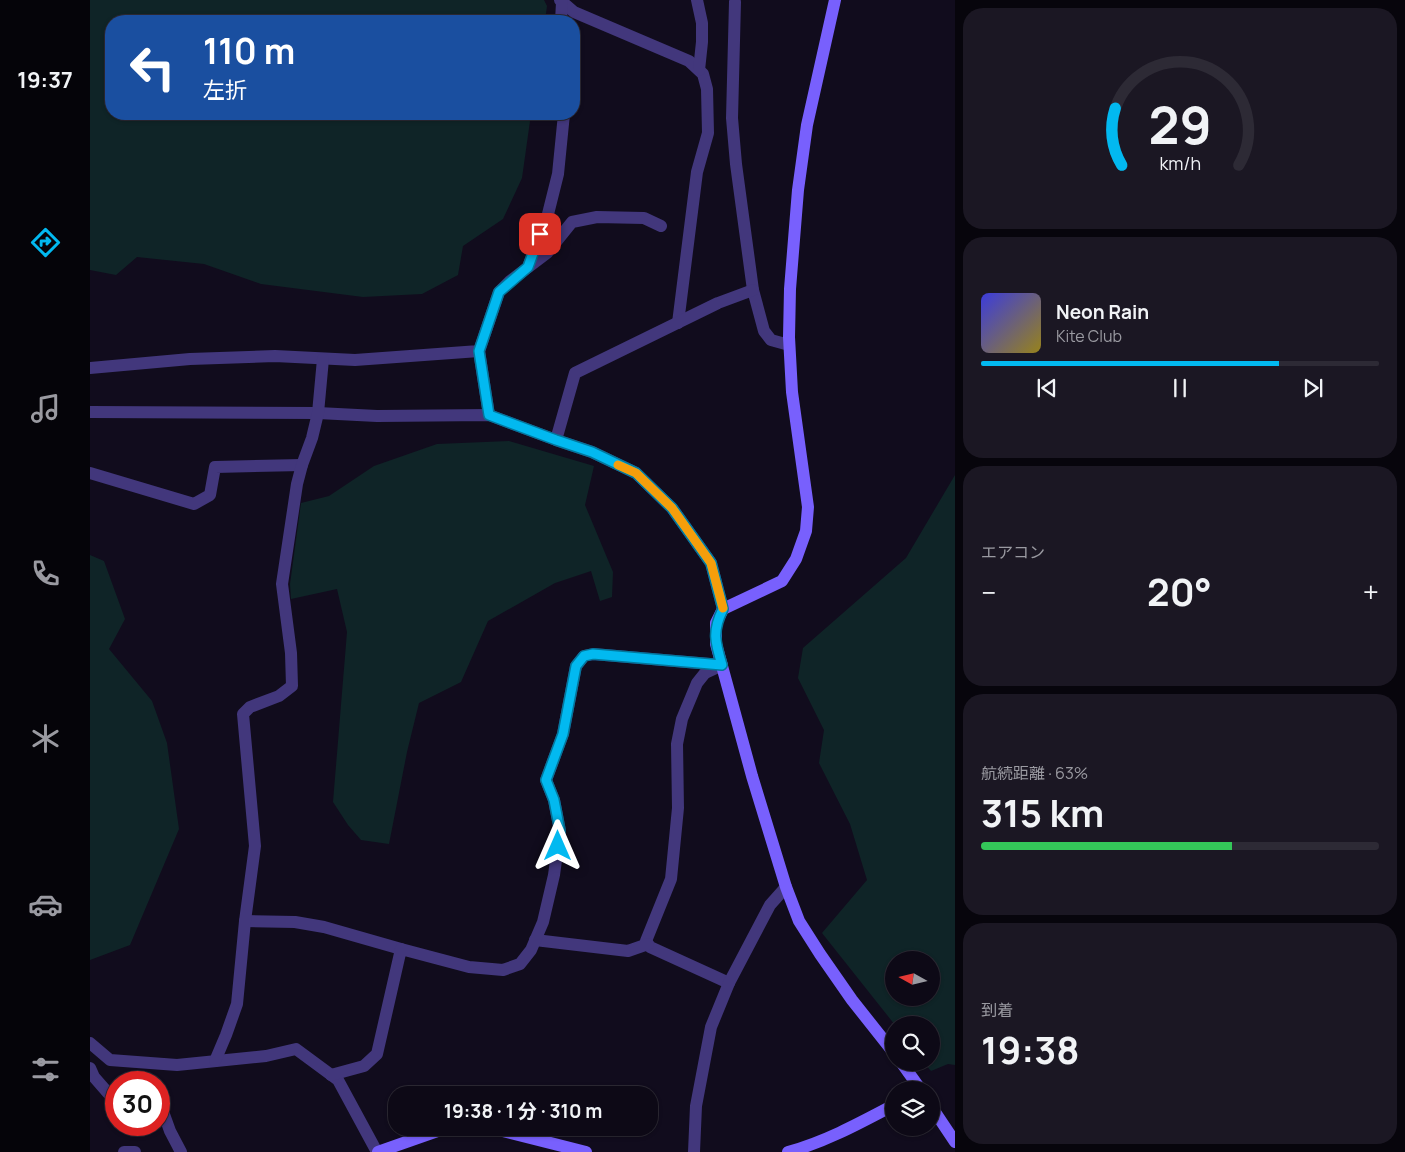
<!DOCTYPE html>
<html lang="ja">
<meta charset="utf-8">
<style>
body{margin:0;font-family:Manrope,"Noto Sans JP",sans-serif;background:#1b1723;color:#f1f3f6;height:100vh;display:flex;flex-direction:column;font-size:19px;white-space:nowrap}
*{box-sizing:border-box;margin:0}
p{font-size:16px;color:#9a9aa1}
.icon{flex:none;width:28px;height:28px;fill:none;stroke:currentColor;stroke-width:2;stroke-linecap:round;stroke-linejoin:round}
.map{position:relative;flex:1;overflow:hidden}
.sheet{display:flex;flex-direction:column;gap:8px;padding:8px;background:#07050c;width:450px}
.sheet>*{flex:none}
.guide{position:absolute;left:15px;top:15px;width:475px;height:105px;border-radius:20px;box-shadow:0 1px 4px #0004,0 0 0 1px #2d2a35;background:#1a4fa0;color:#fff;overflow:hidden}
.needle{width:32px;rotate:278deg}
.buttons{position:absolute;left:795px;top:951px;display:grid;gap:10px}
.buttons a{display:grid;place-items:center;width:55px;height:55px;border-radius:50%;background:#0d0916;box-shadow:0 1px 4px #0004,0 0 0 1px #2d2a35;font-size:25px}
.speed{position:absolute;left:15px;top:1071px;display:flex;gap:10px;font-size:25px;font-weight:700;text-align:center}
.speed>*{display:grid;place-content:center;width:65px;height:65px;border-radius:50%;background:#0d0916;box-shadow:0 1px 4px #0004,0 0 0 1px #2d2a35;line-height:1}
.speed .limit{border:8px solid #d22;background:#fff;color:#111}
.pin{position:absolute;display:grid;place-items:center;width:42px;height:42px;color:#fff;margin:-21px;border-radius:10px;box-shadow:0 2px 8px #0006}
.me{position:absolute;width:55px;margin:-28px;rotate:0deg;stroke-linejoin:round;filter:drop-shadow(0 0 4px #0008)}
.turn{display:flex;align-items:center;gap:18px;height:105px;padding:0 15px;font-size:22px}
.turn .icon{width:65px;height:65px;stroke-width:2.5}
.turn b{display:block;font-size:35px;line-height:42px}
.big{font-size:38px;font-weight:700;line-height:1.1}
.sheet .widget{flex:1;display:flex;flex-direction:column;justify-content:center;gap:8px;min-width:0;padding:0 18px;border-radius:20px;background:#1b1723}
.sheet .dial{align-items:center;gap:0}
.dial svg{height:130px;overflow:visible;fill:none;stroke:#2d2a35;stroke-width:7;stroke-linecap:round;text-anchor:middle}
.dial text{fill:#f1f3f6;stroke:none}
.song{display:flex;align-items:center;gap:15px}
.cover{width:60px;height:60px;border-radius:8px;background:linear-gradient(135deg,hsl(240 70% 55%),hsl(50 70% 35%))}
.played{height:5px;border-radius:2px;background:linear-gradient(90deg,#02b9f0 75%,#2d2a35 75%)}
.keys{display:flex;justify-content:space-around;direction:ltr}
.heat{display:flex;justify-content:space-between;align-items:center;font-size:28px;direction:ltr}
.charge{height:8px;border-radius:4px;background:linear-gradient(90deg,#34c759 63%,#2d2a35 0)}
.trip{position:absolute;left:298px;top:1086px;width:270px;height:50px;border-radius:20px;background:#0d0916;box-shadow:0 1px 4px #0004,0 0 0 1px #2d2a35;font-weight:700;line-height:50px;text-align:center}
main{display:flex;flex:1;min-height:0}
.menu{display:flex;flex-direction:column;width:90px;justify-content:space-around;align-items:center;background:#050409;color:#9a9aa1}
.menu .icon{width:35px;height:35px}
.menu .current{color:#02b9f0}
.menu b{font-size:22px;color:#f1f3f6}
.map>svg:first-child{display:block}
</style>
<main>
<nav class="menu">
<b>19:37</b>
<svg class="icon current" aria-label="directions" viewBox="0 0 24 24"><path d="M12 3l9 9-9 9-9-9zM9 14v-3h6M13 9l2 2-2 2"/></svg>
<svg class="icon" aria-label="music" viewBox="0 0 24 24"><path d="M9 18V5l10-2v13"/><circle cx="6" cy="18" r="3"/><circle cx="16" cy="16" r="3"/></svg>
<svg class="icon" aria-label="phone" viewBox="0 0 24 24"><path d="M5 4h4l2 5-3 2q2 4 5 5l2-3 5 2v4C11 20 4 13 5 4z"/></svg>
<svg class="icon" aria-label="climate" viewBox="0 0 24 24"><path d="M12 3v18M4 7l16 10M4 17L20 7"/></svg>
<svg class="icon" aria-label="car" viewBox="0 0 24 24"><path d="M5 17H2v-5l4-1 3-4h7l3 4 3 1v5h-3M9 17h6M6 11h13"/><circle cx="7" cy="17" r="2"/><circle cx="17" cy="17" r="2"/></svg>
<svg class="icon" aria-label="filters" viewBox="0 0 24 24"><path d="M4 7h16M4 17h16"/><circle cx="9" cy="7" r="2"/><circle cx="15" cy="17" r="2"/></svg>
</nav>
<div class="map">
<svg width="865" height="1152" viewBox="0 0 865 1152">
<rect width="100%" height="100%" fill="#110c1d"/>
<g fill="#0f2427" fill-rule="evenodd">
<polygon points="0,0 454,0 457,6 455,21 21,21 21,114 441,114 432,178 413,219 373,246 368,275 332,294 273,297 171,284 114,264 47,257 26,275 0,270"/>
<polygon points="419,441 504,466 495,505 523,572 522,597 510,601 501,571 465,583 398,621 371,682 329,703 317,752 299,844 271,840 258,825 243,802 257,632 247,589 201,599 200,584 211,503 239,496 284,466 347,444"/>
<path d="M865 475V1065L858 1064 841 1071 834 1063 841 1062V1025H805L732 933 777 880 760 824 729 763 734 730 708 678 713 648 816 558ZM804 960H841V998H804Z"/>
<polygon points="0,555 14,561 35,619 19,649 62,701 77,743 89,829 40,945 0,960"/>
</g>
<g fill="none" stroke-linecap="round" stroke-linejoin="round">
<g stroke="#42377c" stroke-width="12">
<polyline points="470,0 484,12 599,61 613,74 617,89 618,133 607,172 588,323"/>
<polyline points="607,0 612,23 612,42 609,70"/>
<polyline points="645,2 642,118 646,164 663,290 674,331 681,340 699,345"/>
<polyline points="471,21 472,2"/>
<polyline points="438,267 457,218 468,174 474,114"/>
<polyline points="389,351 399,415"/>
<polyline points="0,368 100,359 185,356 265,360 389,351 409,292 420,281 457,253 482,222 507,217 554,218 571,226"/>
<polyline points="0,412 228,413 287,416 399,415 466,440 502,452 546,473 582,508 621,563 633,609"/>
<polyline points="466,440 485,373 628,303 663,290"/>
<polyline points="0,473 104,504 120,495 125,467 212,465"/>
<polyline points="630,666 615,673 607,683 592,719 587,744 588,808 581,879 556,941 560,947 639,983"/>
<polyline points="155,921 205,922 234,927 311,949"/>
<polyline points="445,940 538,951 558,944"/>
<polyline points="0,1043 20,1060 87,1065 176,1056 206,1049 248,1080 287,1152"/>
<polyline points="125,1061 136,1035 147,1004 155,921 165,846 153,714 160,707 189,696 202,686 201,653 192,584 207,484 212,465 222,438 228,413 233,359"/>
<polyline points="0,1068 4,1077 18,1093 26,1095"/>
<polyline points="241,1075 274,1066 287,1054 311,949 379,967 413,970 430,964 441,950 453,922 464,875 470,831 464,800 456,780 473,734 486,666 494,656 503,654 632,665"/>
<polyline points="69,1105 71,1106 80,1131 91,1152"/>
<polyline points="34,1152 45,1152"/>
<polyline points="604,1152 606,1106 621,1027 639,983 680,905 696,887"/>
</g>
<g stroke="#7860fd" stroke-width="12">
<polyline points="745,0 717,125 708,190 700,289 699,337 702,392 718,507 716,531 706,559 692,581 633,609 626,623 626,644 662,776 696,887 709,921 730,954 762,1000 804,1053"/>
<polyline points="811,1062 831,1090"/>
<polyline points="841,1106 865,1142"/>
<polyline points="401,1128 496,1152"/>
<polyline points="288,1152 356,1128"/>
<path d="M698 1152C735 1142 770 1123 804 1105"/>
</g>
</g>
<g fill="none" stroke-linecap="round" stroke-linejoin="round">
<defs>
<path id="route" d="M450 234 438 267 409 292 389 351 399 415 466 440 502 452 546 473 582 508 621 563 633 609C622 631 625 642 632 665L503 654 494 656 486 666 473 734 456 780 464 800 470 831 468 846"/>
</defs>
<use href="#route" stroke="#01789c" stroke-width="12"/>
<use href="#route" stroke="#02b9f0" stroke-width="9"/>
<polyline stroke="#f59e0b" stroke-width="9" points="528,465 546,473 582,508 621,563 633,608"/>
</g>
</svg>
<div class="buttons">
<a><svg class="needle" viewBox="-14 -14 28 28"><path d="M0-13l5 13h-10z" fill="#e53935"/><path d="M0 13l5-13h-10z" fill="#9a9aa1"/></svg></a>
<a><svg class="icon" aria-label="search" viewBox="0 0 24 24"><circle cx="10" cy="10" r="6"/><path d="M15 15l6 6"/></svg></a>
<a><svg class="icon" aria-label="layers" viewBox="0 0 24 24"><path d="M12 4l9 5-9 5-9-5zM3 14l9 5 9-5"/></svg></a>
</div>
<div class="speed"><div class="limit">30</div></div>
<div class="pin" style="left:450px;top:234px;background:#d93025"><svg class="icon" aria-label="arrive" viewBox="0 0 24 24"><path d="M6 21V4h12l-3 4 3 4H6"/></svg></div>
<svg class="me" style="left:468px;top:846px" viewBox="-20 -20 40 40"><path d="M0-17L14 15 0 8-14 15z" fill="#02b9f0" stroke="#fff" stroke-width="4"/></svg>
<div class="trip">19:38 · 1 分 · 310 m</div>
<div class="guide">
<div class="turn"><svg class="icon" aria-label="left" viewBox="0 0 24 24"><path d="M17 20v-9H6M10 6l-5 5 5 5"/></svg><div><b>110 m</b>左折</div></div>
</div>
</div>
<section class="sheet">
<div class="widget dial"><svg viewBox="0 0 100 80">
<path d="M14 69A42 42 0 1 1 86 69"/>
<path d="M14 69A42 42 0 0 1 10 34" stroke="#02b9f0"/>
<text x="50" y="56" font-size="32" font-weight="700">29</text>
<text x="50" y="72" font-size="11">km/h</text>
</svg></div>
<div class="widget">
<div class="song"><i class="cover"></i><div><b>Neon Rain</b><p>Kite Club</p></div></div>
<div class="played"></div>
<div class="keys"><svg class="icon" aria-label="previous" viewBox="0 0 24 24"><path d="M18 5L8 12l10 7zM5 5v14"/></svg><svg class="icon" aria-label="pause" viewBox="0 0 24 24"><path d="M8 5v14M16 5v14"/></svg><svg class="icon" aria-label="next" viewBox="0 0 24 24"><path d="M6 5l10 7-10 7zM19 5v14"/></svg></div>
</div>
<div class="widget"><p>エアコン</p>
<div class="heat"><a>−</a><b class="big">20°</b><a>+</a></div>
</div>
<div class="widget"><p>航続距離 · 63%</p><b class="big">315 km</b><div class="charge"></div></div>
<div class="widget"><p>到着</p><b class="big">19:38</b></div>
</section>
</main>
